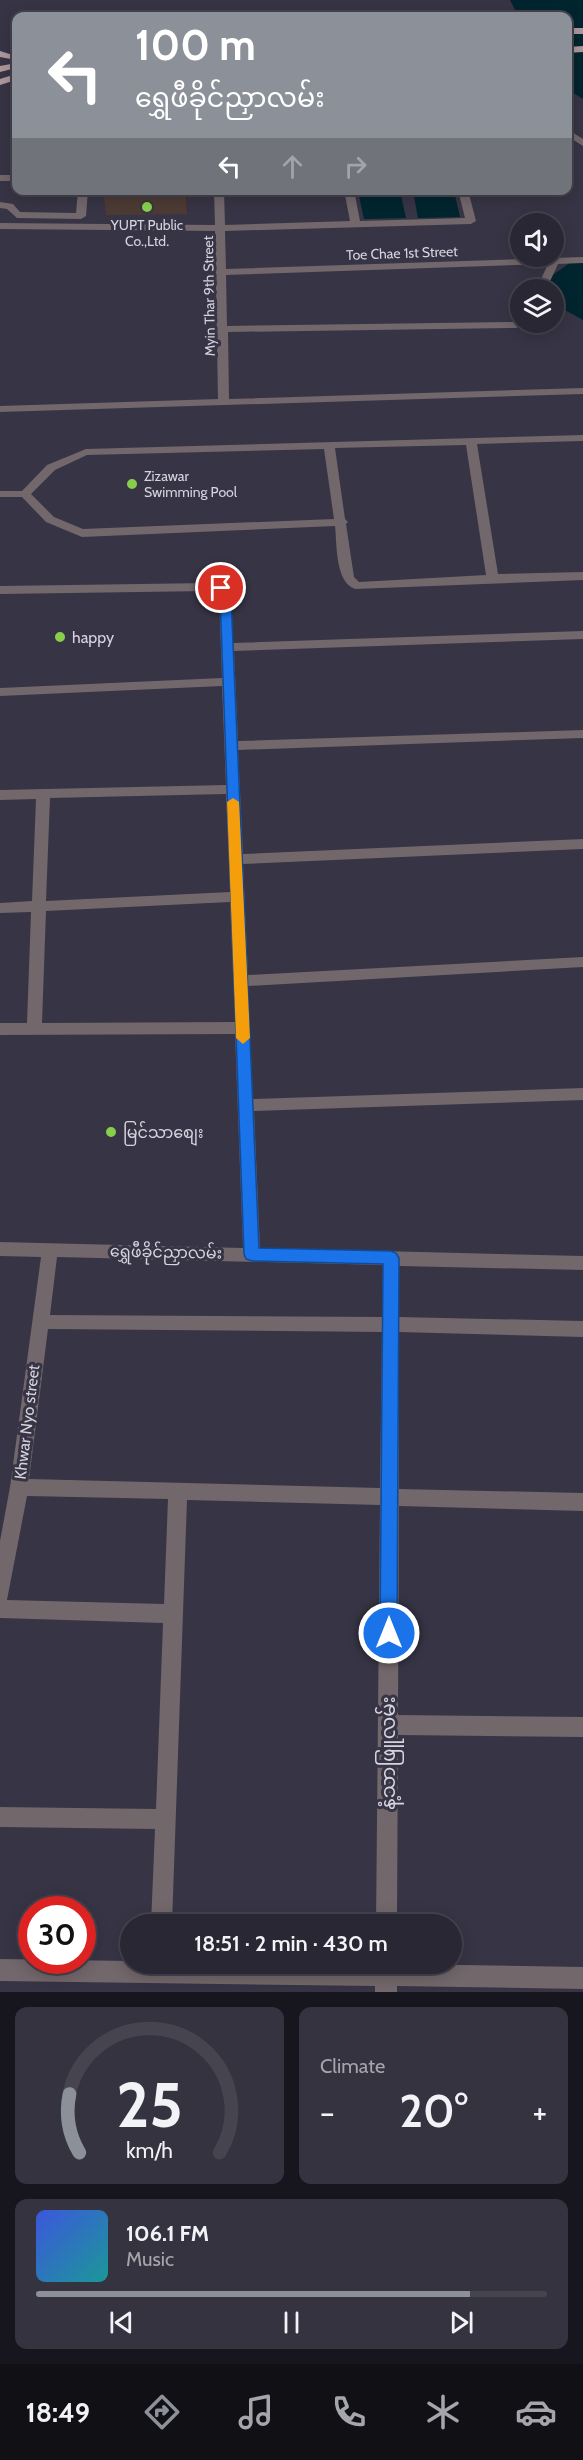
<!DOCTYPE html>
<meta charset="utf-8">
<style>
body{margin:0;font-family:Cabin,"Noto Sans Myanmar",sans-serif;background:#353340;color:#f1f3f6;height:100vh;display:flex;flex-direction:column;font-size:22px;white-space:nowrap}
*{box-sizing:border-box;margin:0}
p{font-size:20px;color:#a5a5ac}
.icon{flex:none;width:33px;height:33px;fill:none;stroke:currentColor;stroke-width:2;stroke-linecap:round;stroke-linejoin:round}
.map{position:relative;height:1992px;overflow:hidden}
.panel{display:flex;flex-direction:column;gap:15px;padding:15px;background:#17151d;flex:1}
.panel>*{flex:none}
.hud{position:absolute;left:12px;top:12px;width:560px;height:183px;border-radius:12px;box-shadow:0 3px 15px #0003,0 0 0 2px #45444f;background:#8c9099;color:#fff;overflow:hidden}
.tools{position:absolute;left:510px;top:213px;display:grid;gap:12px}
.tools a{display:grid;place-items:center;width:54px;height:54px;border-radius:50%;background:#292734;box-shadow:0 3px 15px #0003,0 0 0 2px #45444f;font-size:30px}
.speed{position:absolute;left:18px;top:1896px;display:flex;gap:12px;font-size:30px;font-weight:700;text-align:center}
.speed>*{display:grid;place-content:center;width:78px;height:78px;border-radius:50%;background:#292734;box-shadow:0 3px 15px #0003,0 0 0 2px #45444f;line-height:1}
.speed .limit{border:9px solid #d22;background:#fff;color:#111}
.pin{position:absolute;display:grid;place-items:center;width:51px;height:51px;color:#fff;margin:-26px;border:3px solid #fff;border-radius:50%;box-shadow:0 2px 6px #0007}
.me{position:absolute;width:66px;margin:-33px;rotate:0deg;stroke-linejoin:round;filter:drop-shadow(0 0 4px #0008)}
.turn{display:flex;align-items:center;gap:21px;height:126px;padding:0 24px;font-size:27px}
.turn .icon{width:78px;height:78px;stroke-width:2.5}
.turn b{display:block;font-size:42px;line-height:51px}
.lanes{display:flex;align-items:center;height:57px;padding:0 24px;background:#0003;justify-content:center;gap:30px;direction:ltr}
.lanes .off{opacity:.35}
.big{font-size:45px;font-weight:600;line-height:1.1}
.panel .card{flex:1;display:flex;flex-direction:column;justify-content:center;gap:9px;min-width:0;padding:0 21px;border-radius:12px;background:#353340}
.panel .dial{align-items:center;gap:0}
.dial svg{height:156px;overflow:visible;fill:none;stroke:#45444f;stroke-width:7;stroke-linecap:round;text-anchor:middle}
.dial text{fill:#f1f3f6;stroke:none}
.song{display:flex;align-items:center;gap:18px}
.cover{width:72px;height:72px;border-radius:9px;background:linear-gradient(135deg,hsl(230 70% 55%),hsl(180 70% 35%))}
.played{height:6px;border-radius:3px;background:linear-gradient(90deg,#8c9099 85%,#45444f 85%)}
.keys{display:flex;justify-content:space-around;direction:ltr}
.heat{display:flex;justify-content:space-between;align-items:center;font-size:33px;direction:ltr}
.panel .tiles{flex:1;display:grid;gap:15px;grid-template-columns:1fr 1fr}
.card:last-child{grid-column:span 2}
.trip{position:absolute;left:120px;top:1914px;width:342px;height:60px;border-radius:30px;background:#292734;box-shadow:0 3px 15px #0003,0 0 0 2px #45444f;font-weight:600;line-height:60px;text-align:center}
.tab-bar{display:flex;height:96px;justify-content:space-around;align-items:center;background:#101015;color:#a5a5ac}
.tab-bar .icon{width:42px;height:42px}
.tab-bar .selected{color:#8c9099}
.tab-bar b{font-size:27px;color:#f1f3f6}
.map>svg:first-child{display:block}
</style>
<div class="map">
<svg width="583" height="1992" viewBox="0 0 583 1992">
<rect width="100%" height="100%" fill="#373445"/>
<g fill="#01252e">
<polygon points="510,0 583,0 583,99 567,89 567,16 518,16"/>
<polygon points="358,191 400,191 406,218 364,219"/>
<polygon points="413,191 454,191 460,217 418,218"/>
<polygon points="571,262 583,262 583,320 554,304 554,290 550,290 550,277"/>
</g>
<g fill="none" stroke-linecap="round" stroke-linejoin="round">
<g fill="#72676a" fill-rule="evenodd">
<polygon points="567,129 583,139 583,146 567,136"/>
<rect x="0" y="175" width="16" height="6"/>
<polygon points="78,190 88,190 86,216 81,219 17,218 7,209 0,208 0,202 13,204 20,212 76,213"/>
<polygon points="214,190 224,190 225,225 350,221 344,190 354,190 360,221 465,218 458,190 468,190 476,221 471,224 225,231 226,269 583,257 583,263 558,264 546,290 536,290 548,264 226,275 227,326 514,322 520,319 520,322 527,322 516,328 228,332 229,399 583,388 583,394 0,412 0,406 218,399 215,231 0,229 0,223 215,225"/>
<path d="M583 435V441L477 444 498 574 583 572V580L355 589C335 582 337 544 335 526L82 537 46 522 22 497H0V491H22L47 465 86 449ZM466 445 486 575 359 582 354 577 346 524 348 522 345 519 335 448ZM324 449 334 519 83 529 54 517 31 494 55 470 87 455Z"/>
<path d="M209 583 225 585 231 596 233 643 583 631V639L234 651 238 741 583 730V738L238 750 243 854 583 839V849L243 864 248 975 583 957V967L248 986 253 1099 583 1088V1100L254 1111 260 1248 583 1256V1270L399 1266V1317L583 1321V1337L399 1332V1489L583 1493V1511L399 1506 398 1715 583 1717V1737L398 1735 397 1924H376L380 1505 187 1500 172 1924H151L155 1829 0 1827V1807L156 1809 163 1623 0 1618V1541L10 1487 41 1257 0 1256V1242L243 1248 235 1034 0 1035V1023H27L31 912 0 913V903L32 901 36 799 0 800V790L226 785 222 686 0 696V688L222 678 219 596 217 591H209L0 594V586ZM226 794 230 892 46 901 50 798ZM230 902 235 1022 42 1023 46 911ZM57 1257 383 1265 382 1317 50 1315ZM48 1329 382 1332 380 1488 29 1479ZM27 1496 168 1499 164 1604 7 1600Z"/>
<polygon points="0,1959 130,1961 130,1964 397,1964 583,1967 583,1989 397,1986 397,1992 375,1992 375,1986 0,1981"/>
</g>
<g fill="#ac979c" fill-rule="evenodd">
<rect x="567" y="28" width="16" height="6"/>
<polygon points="583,46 583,52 567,53 567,47"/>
<polygon points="0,51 16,56 16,60 0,57"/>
<polygon points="16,63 16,68 0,72 0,66"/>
<polygon points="16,74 16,80 0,85 0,79"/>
</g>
</g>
<polygon fill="#4c3a34" points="105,190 188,190 187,214 106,215 104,196"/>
<polygon fill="#3e2f2b" points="186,190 188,190 187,214 186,195"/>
<polygon fill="#58433d" stroke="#3e2f2b" stroke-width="1.5" points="105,190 186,190 186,195 104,196"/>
<polygon fill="#1a73e8" stroke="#114b97" stroke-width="1.5" points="221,585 225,586 231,597 259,1248 391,1251 396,1253 399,1258 397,1633 395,1639 389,1642 382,1639 380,1633 383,1264 252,1261 246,1259 244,1254 220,597 215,588"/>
<polygon fill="#f59e0b" points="233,798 239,802 250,1038 243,1044 236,1038 227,802"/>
<g fill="#87cf4b" stroke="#373445" stroke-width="2">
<circle cx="147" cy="207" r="6"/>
<circle cx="132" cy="484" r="6"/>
<circle cx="60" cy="637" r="6"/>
<circle cx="111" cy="1132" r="6"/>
</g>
<g text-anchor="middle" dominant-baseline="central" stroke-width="6" stroke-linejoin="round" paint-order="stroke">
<g font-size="14" fill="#d5d3de" stroke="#373445">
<text x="147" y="225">YUPT Public<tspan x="147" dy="16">Co.,Ltd.</tspan></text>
<text x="144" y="476" text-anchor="start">Zizawar<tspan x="144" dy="16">Swimming Pool</tspan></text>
</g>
<g font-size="14" fill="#d5d3de" stroke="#373445">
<text transform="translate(402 253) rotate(-2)">Toe Chae 1st Street</text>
<text transform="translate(209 296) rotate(-91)">Myin Thar 9th Street</text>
</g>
<g font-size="16" fill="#d5d3de" stroke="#373445" text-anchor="start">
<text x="72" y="637">happy</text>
<text x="123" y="1132">မြင်သာစျေး</text>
</g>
<g font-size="16" fill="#d5d3de" stroke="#373445">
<text transform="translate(166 1252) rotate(1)">ရွှေဖီခိုင်ညှာလမ်း</text>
<text transform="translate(27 1422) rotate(-83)">Khwar Nyo street</text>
</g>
<g font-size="20" fill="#d5d3de" stroke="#373445">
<text transform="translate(388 1753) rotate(-90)">နံ့သာဖြူလမ်း</text>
</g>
</g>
</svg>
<div class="tools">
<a><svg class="icon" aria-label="sound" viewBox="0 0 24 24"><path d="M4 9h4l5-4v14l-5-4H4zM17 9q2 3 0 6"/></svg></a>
<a><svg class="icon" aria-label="layers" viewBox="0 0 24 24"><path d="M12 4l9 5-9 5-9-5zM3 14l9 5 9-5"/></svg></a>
</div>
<div class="speed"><div class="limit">30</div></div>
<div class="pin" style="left:221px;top:588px;background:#d93025"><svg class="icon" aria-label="arrive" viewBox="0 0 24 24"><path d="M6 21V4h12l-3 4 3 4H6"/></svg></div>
<svg class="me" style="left:389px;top:1633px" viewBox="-20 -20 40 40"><circle r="17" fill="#1a73e8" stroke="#fff" stroke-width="3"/><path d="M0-11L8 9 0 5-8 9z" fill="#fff"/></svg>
<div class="trip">18:51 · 2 min · 430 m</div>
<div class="hud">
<div class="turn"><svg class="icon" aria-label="left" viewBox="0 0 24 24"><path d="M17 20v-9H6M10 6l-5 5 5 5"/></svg><div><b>100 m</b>ရွှေဖီခိုင်ညှာလမ်း</div></div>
<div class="lanes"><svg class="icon" aria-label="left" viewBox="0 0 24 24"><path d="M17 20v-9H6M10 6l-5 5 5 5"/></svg><svg class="icon off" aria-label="ahead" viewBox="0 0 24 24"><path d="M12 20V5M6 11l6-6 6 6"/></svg><svg class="icon off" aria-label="right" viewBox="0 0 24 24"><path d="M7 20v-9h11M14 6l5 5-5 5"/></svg></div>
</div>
</div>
<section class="panel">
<div class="tiles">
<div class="card dial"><svg viewBox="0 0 100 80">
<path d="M14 69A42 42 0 1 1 86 69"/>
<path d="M14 69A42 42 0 0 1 9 39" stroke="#8c9099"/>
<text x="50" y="56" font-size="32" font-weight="700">25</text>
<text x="50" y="72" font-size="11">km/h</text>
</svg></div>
<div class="card"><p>Climate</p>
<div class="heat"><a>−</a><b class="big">20°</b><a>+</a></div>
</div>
<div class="card">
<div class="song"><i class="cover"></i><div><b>106.1 FM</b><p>Music</p></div></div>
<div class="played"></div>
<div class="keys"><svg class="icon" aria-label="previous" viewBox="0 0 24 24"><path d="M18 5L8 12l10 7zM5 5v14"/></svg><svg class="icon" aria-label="pause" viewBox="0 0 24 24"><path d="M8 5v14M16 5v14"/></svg><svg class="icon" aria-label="next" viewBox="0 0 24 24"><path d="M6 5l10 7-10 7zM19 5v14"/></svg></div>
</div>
</div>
</section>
<nav class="tab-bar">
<b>18:49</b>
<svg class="icon selected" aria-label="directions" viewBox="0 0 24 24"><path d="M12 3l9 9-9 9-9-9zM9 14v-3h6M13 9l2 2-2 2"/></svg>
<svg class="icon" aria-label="music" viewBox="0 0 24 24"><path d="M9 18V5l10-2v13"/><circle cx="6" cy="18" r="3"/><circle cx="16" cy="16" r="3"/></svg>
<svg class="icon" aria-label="phone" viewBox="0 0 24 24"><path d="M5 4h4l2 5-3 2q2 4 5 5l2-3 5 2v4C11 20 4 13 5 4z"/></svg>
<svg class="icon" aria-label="climate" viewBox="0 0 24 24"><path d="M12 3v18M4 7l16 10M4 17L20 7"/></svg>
<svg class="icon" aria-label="car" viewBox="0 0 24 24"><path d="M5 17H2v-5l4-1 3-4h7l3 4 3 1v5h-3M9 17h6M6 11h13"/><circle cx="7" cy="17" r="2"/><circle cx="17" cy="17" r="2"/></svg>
</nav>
